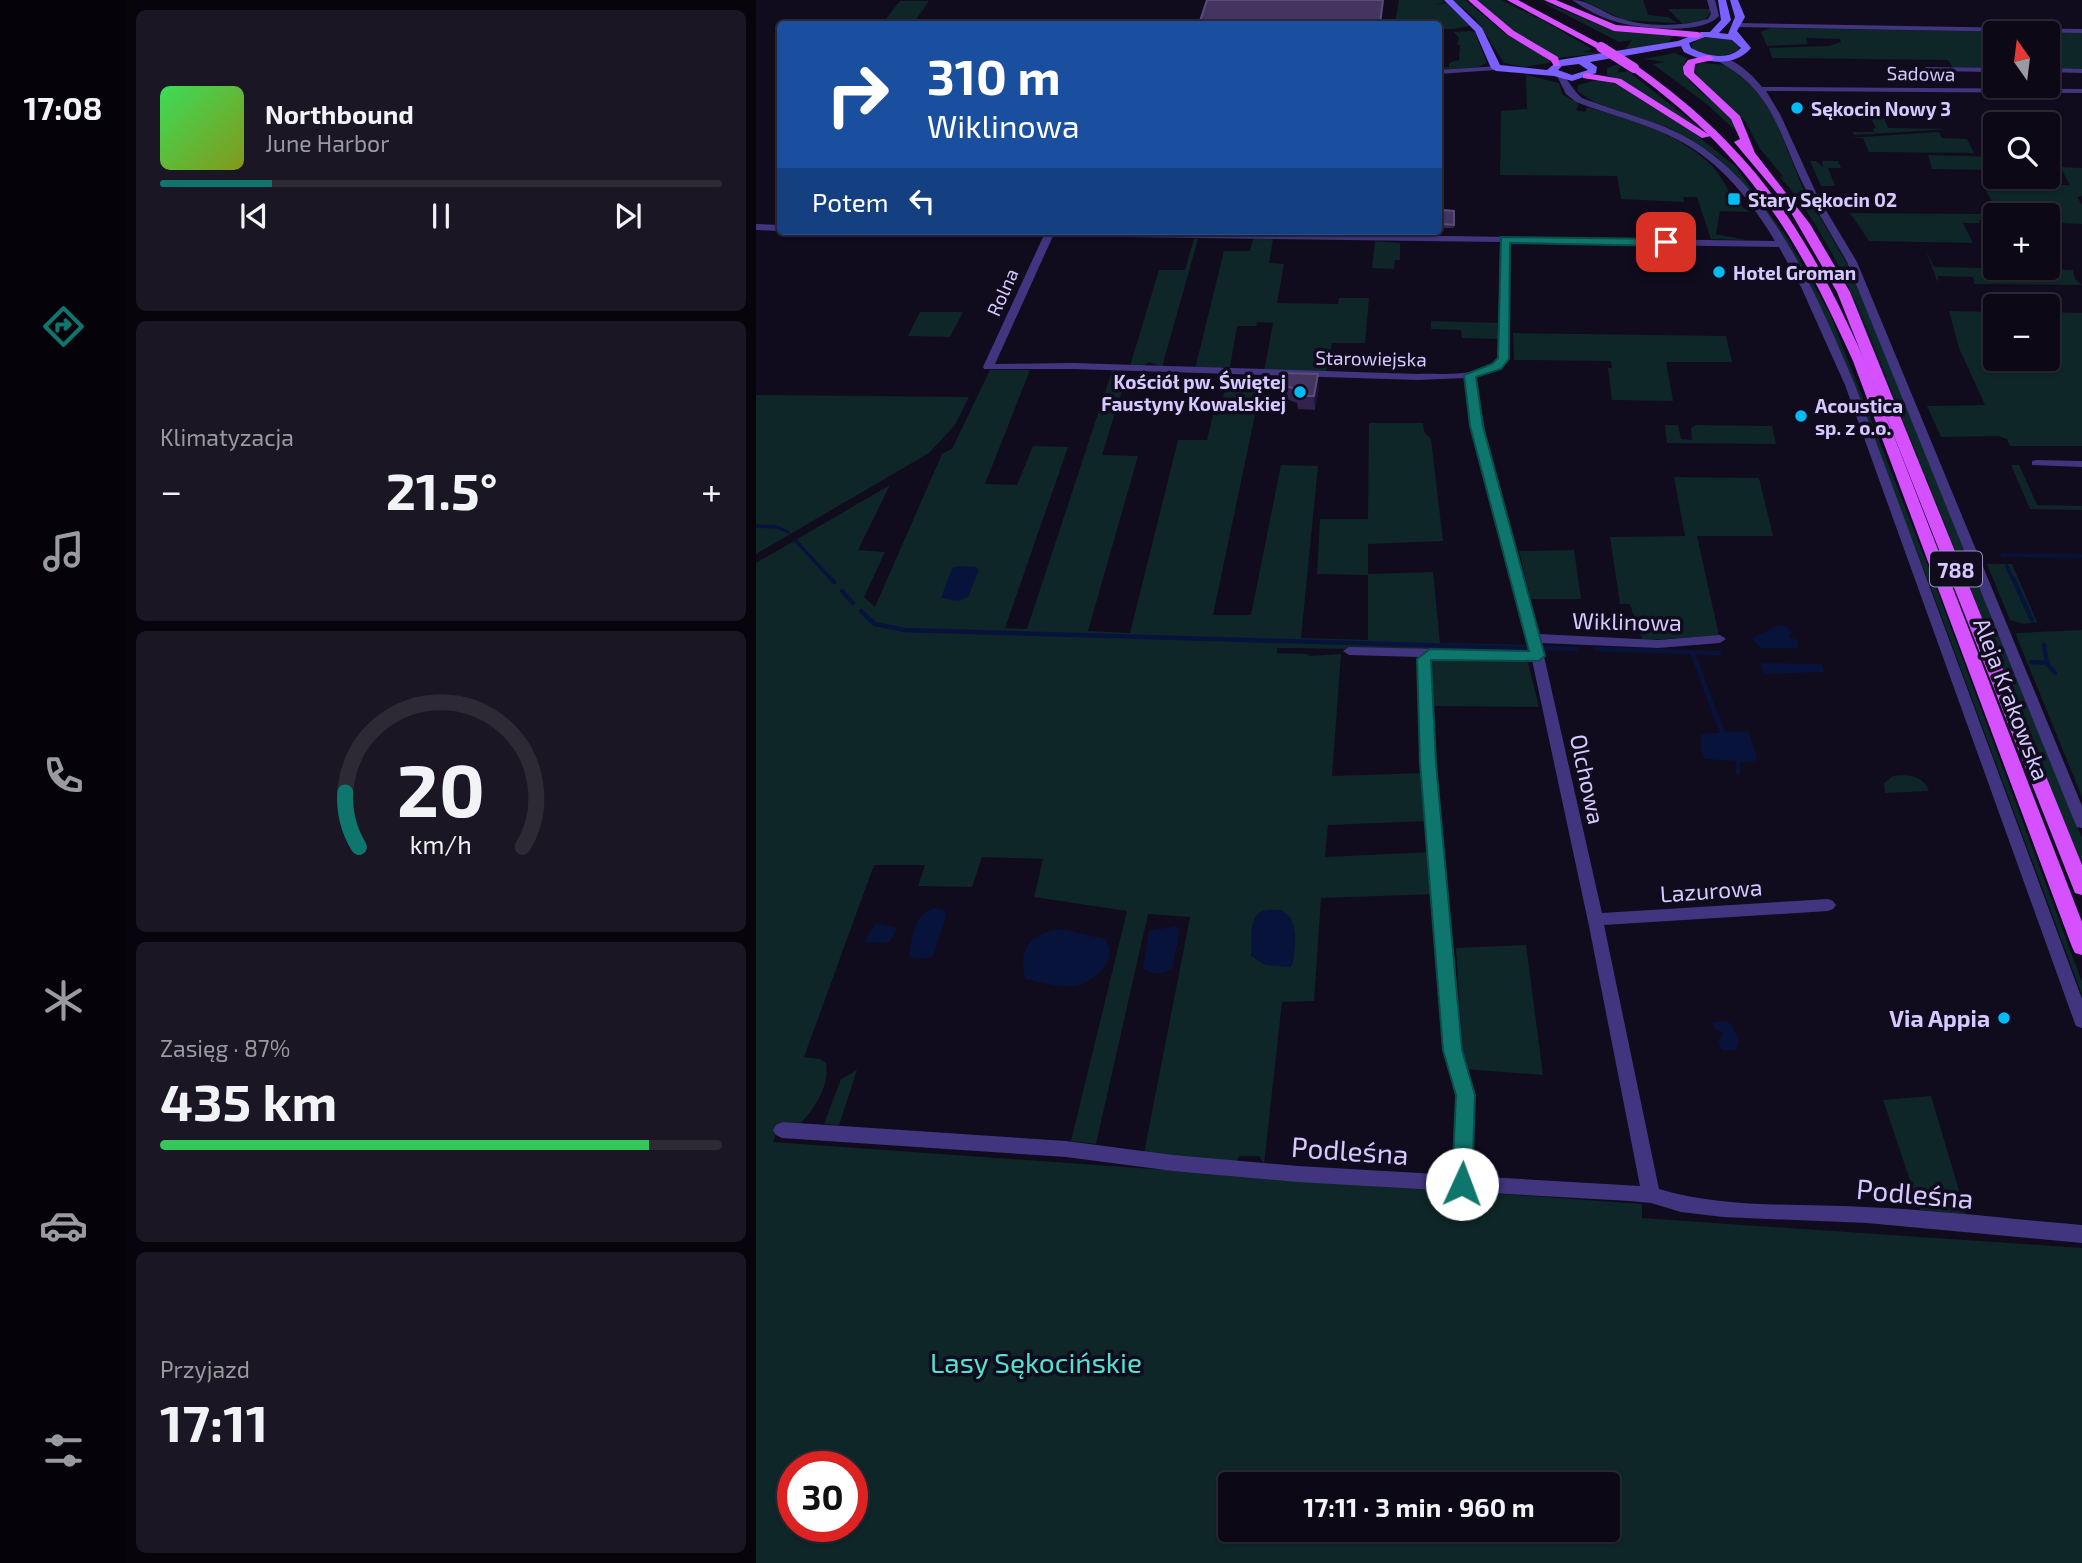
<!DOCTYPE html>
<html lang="pl">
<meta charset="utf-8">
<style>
body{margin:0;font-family:"Exo 2",sans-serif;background:#1b1623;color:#f1f3f6;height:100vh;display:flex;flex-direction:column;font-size:26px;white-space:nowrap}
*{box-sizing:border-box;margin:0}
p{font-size:23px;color:#9a9aa1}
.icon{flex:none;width:38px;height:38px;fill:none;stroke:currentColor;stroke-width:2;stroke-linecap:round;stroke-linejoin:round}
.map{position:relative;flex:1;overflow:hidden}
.details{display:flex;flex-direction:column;gap:10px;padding:10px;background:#07040c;width:630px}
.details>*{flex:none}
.top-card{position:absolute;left:21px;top:21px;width:665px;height:214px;border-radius:7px;box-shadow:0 2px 5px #0004,0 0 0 2px #2d2935;background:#1a4fa0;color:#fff;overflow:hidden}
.needle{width:46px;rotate:346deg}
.fabs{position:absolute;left:1227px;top:21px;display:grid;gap:14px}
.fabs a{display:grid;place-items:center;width:77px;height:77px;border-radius:7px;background:#0d0816;box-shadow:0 2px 5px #0004,0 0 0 2px #2d2935;font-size:35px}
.speed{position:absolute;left:21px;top:1451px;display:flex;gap:14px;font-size:35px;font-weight:700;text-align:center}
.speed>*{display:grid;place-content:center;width:91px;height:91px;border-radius:50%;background:#0d0816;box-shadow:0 2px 5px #0004,0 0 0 2px #2d2935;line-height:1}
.speed .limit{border:10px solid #d22;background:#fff;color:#111}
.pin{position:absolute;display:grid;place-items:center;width:60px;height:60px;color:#fff;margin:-30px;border-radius:14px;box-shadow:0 4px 10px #0006}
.me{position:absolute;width:77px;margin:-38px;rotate:2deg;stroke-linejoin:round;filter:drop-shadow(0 0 5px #0008)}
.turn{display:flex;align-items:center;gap:24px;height:147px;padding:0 35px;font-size:32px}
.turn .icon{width:91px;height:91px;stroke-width:2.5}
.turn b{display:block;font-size:49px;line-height:60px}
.then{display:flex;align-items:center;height:66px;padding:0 35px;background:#0003;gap:14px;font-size:26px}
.big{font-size:52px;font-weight:700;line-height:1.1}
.details .card{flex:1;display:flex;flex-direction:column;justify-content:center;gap:10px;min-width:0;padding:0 24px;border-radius:10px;background:#1b1623}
.details .dial{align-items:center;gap:0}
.dial svg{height:182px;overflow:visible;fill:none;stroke:#2d2935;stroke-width:7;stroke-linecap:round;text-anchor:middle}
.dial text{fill:#f1f3f6;stroke:none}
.song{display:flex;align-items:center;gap:21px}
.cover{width:84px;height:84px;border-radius:10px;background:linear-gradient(135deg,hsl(130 70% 55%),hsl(70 70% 35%))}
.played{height:7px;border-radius:4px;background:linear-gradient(90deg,#0f766e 20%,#2d2935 20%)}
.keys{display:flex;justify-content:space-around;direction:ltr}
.heat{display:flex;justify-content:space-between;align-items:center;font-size:38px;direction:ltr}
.charge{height:10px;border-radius:5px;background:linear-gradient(90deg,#34c759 87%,#2d2935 0)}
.trip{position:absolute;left:462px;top:1472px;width:402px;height:70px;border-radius:7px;background:#0d0816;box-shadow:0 2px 5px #0004,0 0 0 2px #2d2935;font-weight:700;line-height:70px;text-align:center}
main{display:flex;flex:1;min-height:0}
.tabs{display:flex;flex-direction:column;width:126px;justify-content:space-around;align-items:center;background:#050309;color:#9a9aa1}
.tabs .icon{width:49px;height:49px}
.tabs .current{color:#0f766e}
.tabs b{font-size:32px;color:#f1f3f6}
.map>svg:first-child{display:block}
</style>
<main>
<nav class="tabs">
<b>17:08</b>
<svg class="icon current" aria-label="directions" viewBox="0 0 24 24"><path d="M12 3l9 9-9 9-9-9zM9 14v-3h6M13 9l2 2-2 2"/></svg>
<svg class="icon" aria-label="music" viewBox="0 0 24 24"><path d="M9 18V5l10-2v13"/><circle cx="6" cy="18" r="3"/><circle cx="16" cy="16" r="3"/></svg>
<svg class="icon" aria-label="phone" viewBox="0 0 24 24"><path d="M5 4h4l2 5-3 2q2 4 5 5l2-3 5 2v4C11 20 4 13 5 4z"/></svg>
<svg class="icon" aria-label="climate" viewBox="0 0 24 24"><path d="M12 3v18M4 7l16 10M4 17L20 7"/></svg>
<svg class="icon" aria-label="car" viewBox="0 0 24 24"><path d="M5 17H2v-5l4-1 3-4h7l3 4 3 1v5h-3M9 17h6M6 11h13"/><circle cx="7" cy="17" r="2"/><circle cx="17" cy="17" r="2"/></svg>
<svg class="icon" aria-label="filters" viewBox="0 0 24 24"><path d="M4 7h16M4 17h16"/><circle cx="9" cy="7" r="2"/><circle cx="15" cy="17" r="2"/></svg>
</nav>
<section class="details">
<div class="card">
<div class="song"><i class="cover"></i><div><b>Northbound</b><p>June Harbor</p></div></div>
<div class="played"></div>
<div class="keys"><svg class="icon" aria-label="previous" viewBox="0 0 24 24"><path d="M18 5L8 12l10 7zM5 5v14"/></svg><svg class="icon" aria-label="pause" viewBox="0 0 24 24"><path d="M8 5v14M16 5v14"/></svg><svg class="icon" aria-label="next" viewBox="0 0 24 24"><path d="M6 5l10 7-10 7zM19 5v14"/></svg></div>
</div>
<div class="card"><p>Klimatyzacja</p>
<div class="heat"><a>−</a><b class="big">21.5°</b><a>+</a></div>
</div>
<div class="card dial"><svg viewBox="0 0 100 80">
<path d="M14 69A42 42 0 1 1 86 69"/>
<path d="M14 69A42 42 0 0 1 8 45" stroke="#0f766e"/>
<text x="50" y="56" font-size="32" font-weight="700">20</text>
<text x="50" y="72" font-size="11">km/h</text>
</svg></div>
<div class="card"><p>Zasięg · 87%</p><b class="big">435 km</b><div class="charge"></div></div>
<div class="card"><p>Przyjazd</p><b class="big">17:11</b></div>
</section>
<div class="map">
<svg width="1326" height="1563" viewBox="0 0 1326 1563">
<rect width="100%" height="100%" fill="#110b1e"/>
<g fill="#0e2628" fill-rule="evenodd">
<polygon points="643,0 686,0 688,2 678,5 690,3 714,26 697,29 683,29 682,24 639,24"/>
<polygon points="697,0 709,0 751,35 793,59 793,63 768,67 748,63 719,18"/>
<polygon points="720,0 745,0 790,22 836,49 827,52 846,53 802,58 759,32"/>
<polygon points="782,0 854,29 918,36 911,43 874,50 870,48 876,40 863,42"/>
<polygon points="826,0 887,0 892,15 912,17 921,23 868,20"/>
<polygon points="144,1 173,1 157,24 126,24"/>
<polygon points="912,9 954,9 954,13 948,22 927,24"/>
<polygon points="1014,28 1326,33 1326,70 1292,69 1292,33 1239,33 1239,69 1197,68 1192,60 1016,58 1013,48 1073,46 1085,42 1084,39 1050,38 1052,44 1011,46 1005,32"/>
<polygon points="714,31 719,32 731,63 722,67 684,70 683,67 693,67 693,63 703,60 704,45 701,45 703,38 698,32"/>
<path d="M948 37 976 40 983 45V49C970 59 950 57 936 48L935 44Z"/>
<path d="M919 53 931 58C917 81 958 98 971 113 976 119 979 126 982 133L952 105 897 64 909 62 888 59Z"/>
<path d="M944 63 971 65 995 86 1015 109 1046 186 1095 271 1326 838V872C1268 725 1211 578 1152 432 1118 349 1085 245 1024 177L1027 176 1004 149 989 121 941 76 938 68Z"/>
<polygon points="863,64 865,66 861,73 872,71 949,132 870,83 851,75 851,68"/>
<path d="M770 75 803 83 806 94 823 104 820 110 829 112 831 107C874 120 920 132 953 163 970 179 973 201 994 212L964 211 960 234 990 240 955 239 941 197H927L928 202 865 199 861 176 744 175 745 111 771 109Z"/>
<polygon points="845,79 860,84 938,133 980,167 1032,239 1074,314 1177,579 1326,982 1326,995 1172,580 1068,314 982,179 961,157 931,137 911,127 838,102 822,92 822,85"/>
<polygon points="1093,114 1127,115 1132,128 1194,129 1098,135 1096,132 1118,132 1117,129 1120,128 1116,120 1096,118"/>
<polygon points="1183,132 1186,138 1211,139 1218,153 1113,152 1107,138 1092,138"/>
<polygon points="1172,155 1239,157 1239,170 1176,169"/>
<polygon points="1054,161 1060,161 1067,167 1066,161 1082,161 1085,168 1072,168 1079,186 1065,186"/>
<polygon points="1304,167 1326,168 1326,196 1321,197 1326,205 1326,224 1305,223 1302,218 1292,218 1292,215 1242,215 1227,184 1314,185"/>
<path d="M1094 213 1230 214C1240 219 1239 228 1239 237L1234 220H1223L1224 223H1207L1217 243 1113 241Z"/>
<polygon points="438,239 442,239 406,367 393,362 387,366 374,366 403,270 429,270"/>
<polygon points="497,239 517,239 513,263 528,264 521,303 582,304 583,298 613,298 609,343 576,343 570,373 508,372 517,323 501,322 500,326 481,326 474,367 466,367 464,370 439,369 468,251 494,251"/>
<polygon points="619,241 644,243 644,260 639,260 638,269 616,268"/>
<polygon points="1170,251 1178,267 1317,270 1319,279 1326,285 1218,284 1217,277 1182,276 1182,283"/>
<polygon points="1193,311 1239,312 1239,359 1292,359 1292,312 1326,313 1326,446 1254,446 1251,439 1242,436 1185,437 1171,406 1229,405 1203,348"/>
<polygon points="164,312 207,312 194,337 152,336"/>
<polygon points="675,321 742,323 742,339 706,338 705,330 675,329"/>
<polygon points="757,333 970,336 976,362 910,362 917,401 856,400 852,368 856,368 855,361 758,360"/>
<path d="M234 370H274L229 484 261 485 277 446 312 447 249 628 271 629 356 371 372 372 346 455 382 456 332 631 374 633 422 440H451L457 415H463L472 376 507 377 457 615H495L525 465 562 466 545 638 612 640V575L561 574 564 519H612L613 423H667L668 432 675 439 687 541 612 544V574L677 572 684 643 774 645 775 651 521 648V653L551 654 554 656 585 654 576 776 669 773 672 821 572 825 569 857 675 852 679 894 565 898 558 1001 526 1002 508 1164 503 1156H483L480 1162 388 1153 434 917 392 914 340 1144 315 1141 371 911 278 897 287 859 226 857 216 887 162 886 169 865H118L48 1057 64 1059 70 1063C74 1086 59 1107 45 1123L24 1122 17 1142 886 1204V1218L1326 1248V1563H0V563L134 485 102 550 129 552 108 597 119 607 186 454 196 449ZM37 1466H96V1526H37ZM474 1484H852V1530H474Z"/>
<polygon points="0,395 213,397 199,425 173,453 0,554"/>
<polygon points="909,425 922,425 925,439 936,440 935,428 940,425 1016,426 1020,444 911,443"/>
<polygon points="1255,465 1263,465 1281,505 1326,506 1326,510 1274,509"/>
<polygon points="918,477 1003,478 1017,536 941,536 963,636 886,640 874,604 864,604 854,537 929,536"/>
<polygon points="818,550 825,599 775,599 763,551"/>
<polygon points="1231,564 1256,564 1281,622 1268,624 1254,620"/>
<polygon points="1326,630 1326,797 1260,635 1261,633"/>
<polygon points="686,657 771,659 783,707 677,706 675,713 676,662"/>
<path d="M1137 776C1153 774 1166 775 1173 791L1129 793 1128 783Z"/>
<polygon points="770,945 787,1075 708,1069 700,948"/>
<polygon points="101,1070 83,1125 68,1124 85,1079"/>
<polygon points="1175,1096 1210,1214 1164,1210 1127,1100"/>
</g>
<g fill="#08133b">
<polygon points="203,566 220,567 223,570 212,597 202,601 185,598 196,568"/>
<polygon points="1023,625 1027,625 1036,631 1033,637 1041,640 1041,648 1004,648 996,638"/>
<polygon points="1005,663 1066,664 1068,672 1008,674"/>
<polygon points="992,731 1001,758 997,762 949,759 945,751 945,734"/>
<path d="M181 908 189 910V919L177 956 168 959 153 957C156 937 158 912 181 908Z"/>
<path d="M525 910C544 919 539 945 537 963L534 967 509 965 495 956C496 944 492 917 506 911 511 909 520 910 525 910Z"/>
<polygon points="120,923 141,928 134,942 110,943 109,941"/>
<path d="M420 926 424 930 416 969C407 974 394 976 387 967L393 931Z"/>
<path d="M305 929 349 939C354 948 356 955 350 964 329 995 303 987 270 979 260 949 276 932 305 929Z"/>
<polygon points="969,1021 974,1023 983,1039 980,1050 966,1050 962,1043 967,1033 958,1028 957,1023"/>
</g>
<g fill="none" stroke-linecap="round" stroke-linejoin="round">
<g stroke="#08133b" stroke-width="3.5">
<polyline points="0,526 21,527 32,532"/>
<polyline points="40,541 76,580"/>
<polyline points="1246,555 1326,556"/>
<polyline points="1251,566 1257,580"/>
</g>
<g stroke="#08133b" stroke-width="4.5">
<polyline points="74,578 78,582"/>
<polyline points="1257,578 1276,620"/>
<polyline points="86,591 97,603"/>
<polyline points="105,611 119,624 148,630 770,648"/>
<polyline points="1288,645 1291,663"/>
<polyline points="789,648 821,649"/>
<polyline points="841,649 963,653"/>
<polyline points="936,652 967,734"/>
<polyline points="1275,662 1291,663 1299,673"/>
<polyline points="982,759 982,772"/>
</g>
<g fill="#42357f" fill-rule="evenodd">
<path d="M816 0C833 0 847 13 863 18 888 27 926 27 952 19L955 14 951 0H959L963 16C946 35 884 29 861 22 846 18 829 9 816 0Z"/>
<polygon points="981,23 1326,29 1326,33 978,27 978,23"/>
<path d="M960 56C977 57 996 74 1006 87L1326 89V93L1010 91 1024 114 1062 197 1101 262 1326 806V828L1321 827 1319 823 1091 262C1077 237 1061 212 1048 186 1021 131 1019 92 960 60Z"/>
<polygon points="743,66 743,70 740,70 682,74 682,70"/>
<polygon points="1172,67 1239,68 1239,72 1169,71 1169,67"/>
<polygon points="1292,68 1326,69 1326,73 1292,72"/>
<path d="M805 74C812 78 817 91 826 98 864 113 906 121 940 143 1020 193 1063 301 1099 385L1326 999V1028L1320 1026 1318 1021 1089 385 1045 287 1023 247 754 243 752 359 744 369 719 377 732 446 783 634 902 640 964 635 970 639 964 643 902 648 785 643 846 913 1072 899 1077 901 1080 905 1077 909 1072 911 848 925 903 1189C968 1209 1041 1203 1109 1207 1181 1210 1254 1219 1326 1225V1243L1111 1223 967 1217 925 1212 895 1203 874 1201 542 1182 417 1171 310 1157 26 1138 20 1135 17 1130 20 1125 26 1122 310 1141 417 1155 542 1166 698 1175 702 1095 688 1050 665 763 661 664 663 657 593 655 587 651 593 647 774 651 730 481 709 378 662 380 317 369H228L227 367 288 235 177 234 172 231H358L1019 241C995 201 965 162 922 140 890 123 854 115 820 102L810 94 801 76ZM297 236 744 242 742 359C725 378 686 373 662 374L317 363 239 364ZM678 658 776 660 833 926 884 1186 715 1176 718 1095 704 1050 679 763 673 664Z"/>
<polygon points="0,224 24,225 24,231 0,230"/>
<polygon points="1280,460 1326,461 1326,467 1276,465 1276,461"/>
</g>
<path fill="#7960ff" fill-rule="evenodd" d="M688 0H697L726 28 744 65 791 70 803 60 922 41 945 32H954L965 20 962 0H970L975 20 963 33 972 34 979 17 974 0H982L989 17 981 31 995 48C978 68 949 63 928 52L925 46 834 62 841 67 840 73 816 81 798 76 740 71 735 68 719 31ZM949 37 976 40 985 48C971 61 951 56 935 48L933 43ZM823 64 832 70 816 75 802 70 806 66Z"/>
<g fill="#d550ff" fill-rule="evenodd">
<polygon points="712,0 721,0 758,31 802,57 804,66 798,66 795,61 752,35"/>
<polygon points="751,0 762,0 850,47 842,49"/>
<polygon points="788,0 800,0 860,25 942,32 947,35 942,38 858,31"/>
<polygon points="953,55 958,58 956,60 939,64 938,73 984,116 999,153 1054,224 1094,292 1326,865 1326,895 1319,893 1317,888 1081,292 1030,204 978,142 984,139 975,119 928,74 927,67 932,60"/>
<path d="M875 66H881C1000 150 1050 231 1109 361L1326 922V955L1319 953 1316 947 1097 361C1039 232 991 154 875 70Z"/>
<polygon points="830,73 865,79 955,136 946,138 859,83 827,78 827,74"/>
</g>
<polyline stroke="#d550ff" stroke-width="10" points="845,47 878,68"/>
</g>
<g fill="#31234d">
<polygon points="687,210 698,211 698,228 686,228"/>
<polygon points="524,384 563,387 559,410 542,409 541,403 525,397"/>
</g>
<polygon fill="#1d1232" points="562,374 563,387 559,410 558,396"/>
<g fill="#433560" stroke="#5a4c79" stroke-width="2">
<polygon points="451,0 627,0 624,24 443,24"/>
<polygon points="687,210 698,211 698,225 686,224"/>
<polygon points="526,373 562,374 558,396 541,396 542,390 524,384"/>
</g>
<polygon fill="#0f766e" stroke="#0a4d48" stroke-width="2" points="745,237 910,239 916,242 910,246 754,243 753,359 745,369 720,377 727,426 789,656 782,661 675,660 680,763 706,1050 719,1095 716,1184 713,1190 706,1193 699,1190 696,1184 700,1095 687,1050 664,763 661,659 674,649 773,651 714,426 708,375 736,364 742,358"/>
<g fill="#00bbf4" stroke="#110b1e" stroke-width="2.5">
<circle cx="1041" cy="108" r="7"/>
<rect x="971" y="192" width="14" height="14" rx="3.5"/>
<circle cx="963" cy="272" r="7"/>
<circle cx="544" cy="392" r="7"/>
<circle cx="1045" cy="416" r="7"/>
<circle cx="1248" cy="1018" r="7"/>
</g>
<g text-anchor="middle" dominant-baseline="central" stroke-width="7" stroke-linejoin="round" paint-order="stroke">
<g font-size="19" fill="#d6c9ff" stroke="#110b1e">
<text transform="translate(1165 73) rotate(1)">Sadowa</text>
<text transform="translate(246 292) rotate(-66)">Rolna</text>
<text transform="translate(615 358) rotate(1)">Starowiejska</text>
</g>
<g font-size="19" font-weight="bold" fill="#d6c9ff" stroke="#110b1e" text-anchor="start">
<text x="1055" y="108">Sękocin Nowy 3</text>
<text x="992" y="199">Stary Sękocin 02</text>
<text x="977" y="272">Hotel Groman</text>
<text x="530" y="381" text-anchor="end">Kościół pw. Świętej<tspan x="530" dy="22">Faustyny Kowalskiej</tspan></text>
<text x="1059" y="405">Acoustica<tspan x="1059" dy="22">sp. z o.o.</tspan></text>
</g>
<rect fill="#110b1e" stroke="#9b90bc" stroke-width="2" x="1174" y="551.5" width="52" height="35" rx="5"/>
<g font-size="21" font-weight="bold" fill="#d6c9ff">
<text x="1200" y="569">788</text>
</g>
<g font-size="23" fill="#d6c9ff" stroke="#110b1e">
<text transform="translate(871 621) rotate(1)">Wiklinowa</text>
<text transform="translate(1256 699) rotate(69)">Aleja Krakowska</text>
<text transform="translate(832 779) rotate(78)">Olchowa</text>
<text transform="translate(955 890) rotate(-4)">Lazurowa</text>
</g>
<g font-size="23" font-weight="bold" fill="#d6c9ff" stroke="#110b1e" text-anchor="end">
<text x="1234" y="1018">Via Appia</text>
</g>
<g font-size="28" fill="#d6c9ff" stroke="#110b1e">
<text transform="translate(594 1150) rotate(4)">Podleśna</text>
<text transform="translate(1159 1193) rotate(5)">Podleśna</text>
</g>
<g font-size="28" fill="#53e1d0" stroke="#110b1e">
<text x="280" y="1362">Lasy Sękocińskie</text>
</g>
</g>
</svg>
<div class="fabs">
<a><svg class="needle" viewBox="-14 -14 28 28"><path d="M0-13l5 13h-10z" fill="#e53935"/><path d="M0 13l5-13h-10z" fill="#9a9aa1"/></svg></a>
<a><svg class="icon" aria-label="search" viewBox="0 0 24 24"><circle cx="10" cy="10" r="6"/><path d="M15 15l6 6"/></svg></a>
<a>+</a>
<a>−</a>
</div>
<div class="speed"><div class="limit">30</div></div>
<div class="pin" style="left:910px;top:242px;background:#d93025"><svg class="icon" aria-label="arrive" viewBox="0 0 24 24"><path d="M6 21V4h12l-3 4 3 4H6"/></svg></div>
<svg class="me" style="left:706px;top:1184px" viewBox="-20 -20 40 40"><circle r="19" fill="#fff"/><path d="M0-13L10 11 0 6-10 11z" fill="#0f766e"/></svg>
<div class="trip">17:11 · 3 min · 960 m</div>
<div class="top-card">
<div class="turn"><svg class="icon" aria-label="right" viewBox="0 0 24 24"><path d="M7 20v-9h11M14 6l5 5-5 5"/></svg><div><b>310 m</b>Wiklinowa</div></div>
<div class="then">Potem<svg class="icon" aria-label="left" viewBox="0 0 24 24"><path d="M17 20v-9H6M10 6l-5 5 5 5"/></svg></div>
</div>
</div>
</main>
